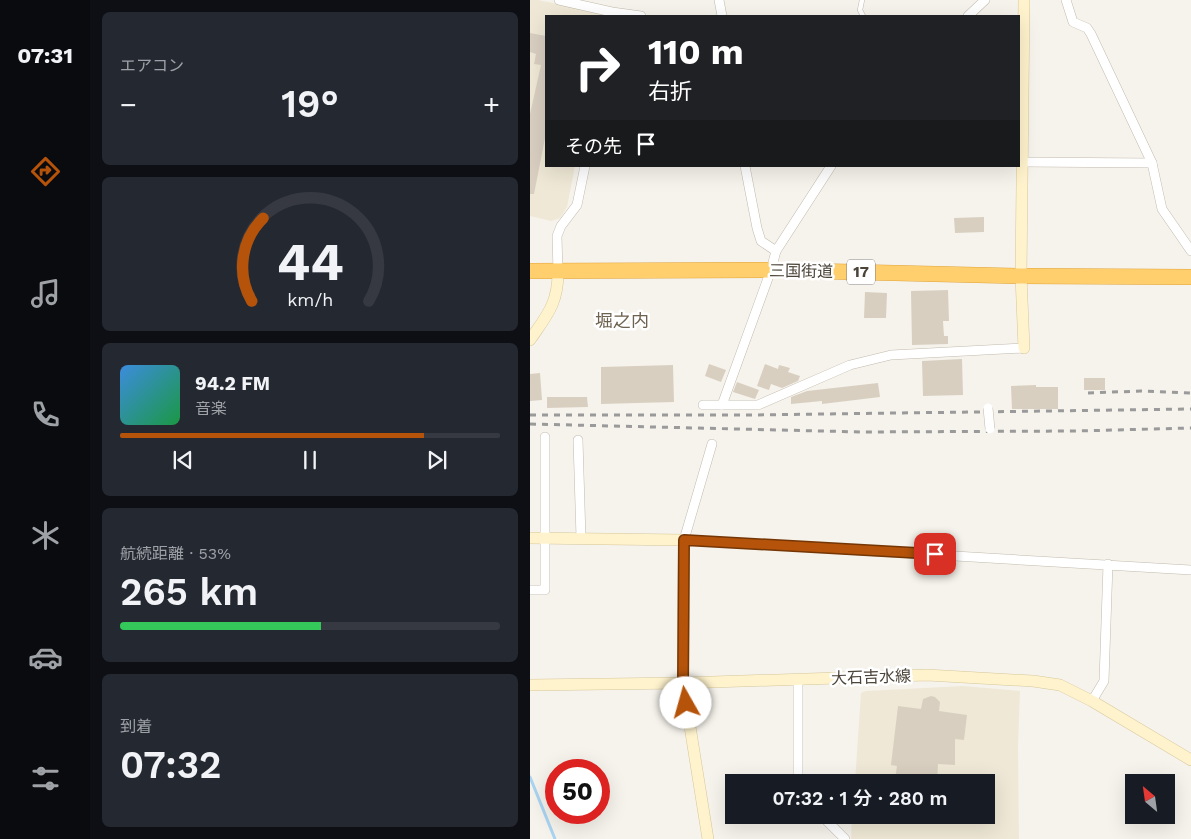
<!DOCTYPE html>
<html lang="ja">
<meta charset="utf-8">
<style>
body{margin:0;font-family:"Work Sans","Noto Sans JP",sans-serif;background:#242831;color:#f1f3f6;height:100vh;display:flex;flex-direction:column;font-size:19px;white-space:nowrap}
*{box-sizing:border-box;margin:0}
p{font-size:16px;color:#9ea1a6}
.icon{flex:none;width:28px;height:28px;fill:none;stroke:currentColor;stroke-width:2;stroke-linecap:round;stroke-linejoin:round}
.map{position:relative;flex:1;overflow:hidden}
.side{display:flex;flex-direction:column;gap:12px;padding:12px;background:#0d0f14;width:440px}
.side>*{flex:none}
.guide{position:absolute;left:15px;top:15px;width:475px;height:152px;border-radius:0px;box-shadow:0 5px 20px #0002;background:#202124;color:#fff;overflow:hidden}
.needle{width:32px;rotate:331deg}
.tools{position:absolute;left:595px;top:774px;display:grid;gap:10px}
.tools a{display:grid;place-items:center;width:50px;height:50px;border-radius:0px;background:#171b24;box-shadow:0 5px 20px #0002;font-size:25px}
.speed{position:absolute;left:15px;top:759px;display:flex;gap:10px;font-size:25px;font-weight:700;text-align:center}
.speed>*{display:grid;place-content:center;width:65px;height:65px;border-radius:50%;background:#171b24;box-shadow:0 5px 20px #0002;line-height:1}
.speed .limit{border:8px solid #d22;background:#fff;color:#111}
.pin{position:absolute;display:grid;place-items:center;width:42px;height:42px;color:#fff;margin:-21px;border-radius:10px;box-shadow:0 2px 8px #0006}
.me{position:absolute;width:55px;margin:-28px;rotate:353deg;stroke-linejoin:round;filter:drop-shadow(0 0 4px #0008)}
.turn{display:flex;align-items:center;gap:18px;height:105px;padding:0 20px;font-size:22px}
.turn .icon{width:65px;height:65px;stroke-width:2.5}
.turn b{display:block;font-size:35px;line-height:42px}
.then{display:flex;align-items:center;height:48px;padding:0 20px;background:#0003;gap:10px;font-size:19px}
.big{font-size:38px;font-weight:600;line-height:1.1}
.side .widget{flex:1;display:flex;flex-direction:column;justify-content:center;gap:8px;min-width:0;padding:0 18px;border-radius:8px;background:#242831}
.side .dial{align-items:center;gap:0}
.dial svg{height:130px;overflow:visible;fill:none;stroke:#363941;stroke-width:7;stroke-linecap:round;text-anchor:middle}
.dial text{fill:#f1f3f6;stroke:none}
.song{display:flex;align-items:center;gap:15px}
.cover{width:60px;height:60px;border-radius:8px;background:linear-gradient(135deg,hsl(210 70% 55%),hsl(140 70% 35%))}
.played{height:5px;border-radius:2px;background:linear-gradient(90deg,#b45309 80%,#363941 80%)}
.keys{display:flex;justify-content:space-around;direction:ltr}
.heat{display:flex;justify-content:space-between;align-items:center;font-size:28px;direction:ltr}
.charge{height:8px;border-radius:4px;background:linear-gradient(90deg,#34c759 53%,#363941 0)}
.trip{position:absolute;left:195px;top:774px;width:270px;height:50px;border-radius:0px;background:#171b24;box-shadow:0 5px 20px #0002;font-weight:600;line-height:50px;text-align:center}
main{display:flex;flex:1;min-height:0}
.menu{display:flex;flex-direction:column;width:90px;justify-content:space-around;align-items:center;background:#090b0e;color:#9ea1a6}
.menu .icon{width:35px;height:35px}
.menu .selected{color:#b45309}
.menu b{font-size:22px;color:#f1f3f6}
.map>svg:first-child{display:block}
</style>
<main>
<nav class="menu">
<b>07:31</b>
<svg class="icon selected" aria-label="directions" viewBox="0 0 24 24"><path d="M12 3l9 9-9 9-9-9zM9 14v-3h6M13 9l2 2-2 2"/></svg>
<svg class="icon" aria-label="music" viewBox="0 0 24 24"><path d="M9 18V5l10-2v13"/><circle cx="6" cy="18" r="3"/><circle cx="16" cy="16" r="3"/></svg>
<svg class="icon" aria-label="phone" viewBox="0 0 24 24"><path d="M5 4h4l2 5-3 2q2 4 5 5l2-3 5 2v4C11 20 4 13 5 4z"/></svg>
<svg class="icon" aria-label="climate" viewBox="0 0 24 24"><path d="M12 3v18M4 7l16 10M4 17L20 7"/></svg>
<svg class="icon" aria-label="car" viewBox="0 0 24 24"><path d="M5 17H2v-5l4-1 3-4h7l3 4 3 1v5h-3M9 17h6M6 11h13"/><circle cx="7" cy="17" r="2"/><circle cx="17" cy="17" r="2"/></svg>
<svg class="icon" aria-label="filters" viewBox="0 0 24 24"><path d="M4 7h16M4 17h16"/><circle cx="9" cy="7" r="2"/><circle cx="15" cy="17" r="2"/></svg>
</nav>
<section class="side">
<div class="widget"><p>エアコン</p>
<div class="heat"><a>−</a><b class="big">19°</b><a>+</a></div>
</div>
<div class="widget dial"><svg viewBox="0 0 100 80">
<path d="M14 69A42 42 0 1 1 86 69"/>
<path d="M14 69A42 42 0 0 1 21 18" stroke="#b45309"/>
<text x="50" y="56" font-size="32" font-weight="700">44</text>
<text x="50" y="72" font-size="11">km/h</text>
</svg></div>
<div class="widget">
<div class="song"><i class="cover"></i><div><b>94.2 FM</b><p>音楽</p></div></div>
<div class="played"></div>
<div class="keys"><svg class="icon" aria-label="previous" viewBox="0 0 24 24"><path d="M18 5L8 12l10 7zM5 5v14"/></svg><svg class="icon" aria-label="pause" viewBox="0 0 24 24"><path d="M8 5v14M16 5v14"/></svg><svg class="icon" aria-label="next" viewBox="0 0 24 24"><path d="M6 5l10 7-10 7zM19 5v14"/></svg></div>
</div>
<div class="widget"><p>航続距離 · 53%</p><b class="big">265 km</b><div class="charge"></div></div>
<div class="widget"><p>到着</p><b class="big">07:32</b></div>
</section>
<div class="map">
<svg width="661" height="839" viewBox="0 0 661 839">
<rect width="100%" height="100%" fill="#f6f3ec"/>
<g fill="#efe8d6">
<polygon points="0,0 8,0 76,14 76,16 16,16 16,166 45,166 37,207 30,218 21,221 0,216"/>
<polygon points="433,686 490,691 488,745 489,839 321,839 322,815 456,815 456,782 325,782 331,693 336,691"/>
</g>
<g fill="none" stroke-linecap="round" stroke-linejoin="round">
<polyline stroke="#a9d4f2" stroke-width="3" points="0,777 25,839"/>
</g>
<g fill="#d8cfc1">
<polygon points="0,33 16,36 16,133 4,194 0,194 0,114 11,65 4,64 6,54 0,52"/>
<polygon points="454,217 454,232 425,233 424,218"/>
<polygon points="418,290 419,321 413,321 414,336 418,336 418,344 382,345 381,291"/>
<polygon points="335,292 357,293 356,318 334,318"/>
<polygon points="432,359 433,395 393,396 392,361"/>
<polygon points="179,364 196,370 191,382 175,376"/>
<polygon points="235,364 248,369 249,365 260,368 258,372 270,376 268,381 252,388 241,384 239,390 227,386"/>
<polygon points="143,365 144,402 71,404 71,367"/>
<polygon points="10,373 12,400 0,401 0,374"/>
<rect x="554" y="378" width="21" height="12"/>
<polygon points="207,382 229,390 225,399 203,392"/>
<polygon points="348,383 350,397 292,404 292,401 261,404 261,397 277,391"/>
<polygon points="506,385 506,387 528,387 528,409 482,409 481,386"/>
<polygon points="17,397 57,397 58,407 17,408"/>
<polygon points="401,696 405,697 410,702 409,711 437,715 434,740 425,739 425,765 408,764 407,782 378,782 378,781 365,779 367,766 361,765 368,706 391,709 393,699"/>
</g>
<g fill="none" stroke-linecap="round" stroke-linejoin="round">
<defs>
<polyline id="lane" points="332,0 330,10 333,16"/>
<g id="street">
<polyline points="29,0 82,12 111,16"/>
<polyline points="189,0 192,16"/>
<polyline points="536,0 543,22 557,28 561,34 622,163 632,209 661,251"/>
<polyline points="438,16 455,0"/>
<polyline points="492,162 622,163"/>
<polyline points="215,166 227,228 231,241 246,251"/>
<polyline points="28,272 27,236 31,226 47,205 55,166"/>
<polyline points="173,405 228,405 320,365 361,355 494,348"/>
<polyline points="192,405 241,270 246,251 301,166"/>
<polyline points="48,440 51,538"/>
<polyline points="182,444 154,540 661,570"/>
<polyline points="0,590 15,590 15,437"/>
<polyline points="562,701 574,681 578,564"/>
<polyline points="268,782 268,679"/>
<polyline points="291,815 315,839"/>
</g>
<g id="secondary">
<polyline points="494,0 491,276 494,348"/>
<path d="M0 340C17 315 28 304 28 272"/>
<polyline points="0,538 154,540 153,683 178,839"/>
<polyline points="0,685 153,683 397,675 503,681 530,685 562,701 661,760"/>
</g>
<polyline id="highway" points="0,271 241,270 491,276 661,277"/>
</defs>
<use href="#lane" stroke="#c2bbae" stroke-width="5.5"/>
<use href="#street" stroke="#c2bbae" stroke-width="10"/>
<use href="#secondary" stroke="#d6c79b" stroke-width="12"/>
<use href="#highway" stroke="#e0a43c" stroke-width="16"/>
<use href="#lane" stroke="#fff" stroke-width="4.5"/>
<use href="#street" stroke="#fff" stroke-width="9"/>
<use href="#secondary" stroke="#fff3cd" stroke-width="11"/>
<use href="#highway" stroke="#ffcf6e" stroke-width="15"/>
<g stroke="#9a9a9a" stroke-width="3" stroke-dasharray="6 6" stroke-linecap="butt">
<polyline points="558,393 611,391 661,393"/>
<polyline points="0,415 222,415 661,409"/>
<polyline points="0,424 332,432 546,431 661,428"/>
</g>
<defs>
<polyline id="street-bridge" points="458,408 460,429"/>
</defs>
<use href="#street-bridge" stroke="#c2bbae" stroke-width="10" stroke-linecap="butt"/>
<use href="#street-bridge" stroke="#fff" stroke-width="9"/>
</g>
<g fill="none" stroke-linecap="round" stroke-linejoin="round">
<defs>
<polyline id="route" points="156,703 153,683 154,540 405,554"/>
</defs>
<use href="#route" stroke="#753606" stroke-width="12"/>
<use href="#route" stroke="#b45309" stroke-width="9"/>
</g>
<g text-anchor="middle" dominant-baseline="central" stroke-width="5" stroke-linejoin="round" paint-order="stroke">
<rect fill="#fff" stroke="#817c74" stroke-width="1" x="317" y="259.5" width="28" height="25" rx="4"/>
<g font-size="15" font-weight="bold" fill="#4b4439">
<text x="331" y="272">17</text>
</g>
<g font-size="16" fill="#4b4439" stroke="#fff">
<text transform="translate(271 271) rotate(1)">三国街道</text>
<text transform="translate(341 677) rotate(-2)">大石吉水線</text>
</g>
<g font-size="18" fill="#6e6250" stroke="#fff">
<text x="92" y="320">堀之内</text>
</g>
</g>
</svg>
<div class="tools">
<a><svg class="needle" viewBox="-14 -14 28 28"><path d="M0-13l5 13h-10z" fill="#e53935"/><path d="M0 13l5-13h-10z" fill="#9ea1a6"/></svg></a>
</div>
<div class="speed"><div class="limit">50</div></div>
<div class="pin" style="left:405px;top:554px;background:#d93025"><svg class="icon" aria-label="arrive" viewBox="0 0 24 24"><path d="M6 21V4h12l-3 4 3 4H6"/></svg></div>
<svg class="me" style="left:156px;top:703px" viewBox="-20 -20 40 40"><circle r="19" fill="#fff"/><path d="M0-13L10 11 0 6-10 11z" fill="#b45309"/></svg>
<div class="trip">07:32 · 1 分 · 280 m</div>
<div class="guide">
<div class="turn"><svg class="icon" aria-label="right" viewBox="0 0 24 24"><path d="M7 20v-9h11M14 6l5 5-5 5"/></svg><div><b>110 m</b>右折</div></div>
<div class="then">その先<svg class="icon" aria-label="arrive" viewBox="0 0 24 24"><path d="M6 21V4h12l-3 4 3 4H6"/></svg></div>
</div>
</div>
</main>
